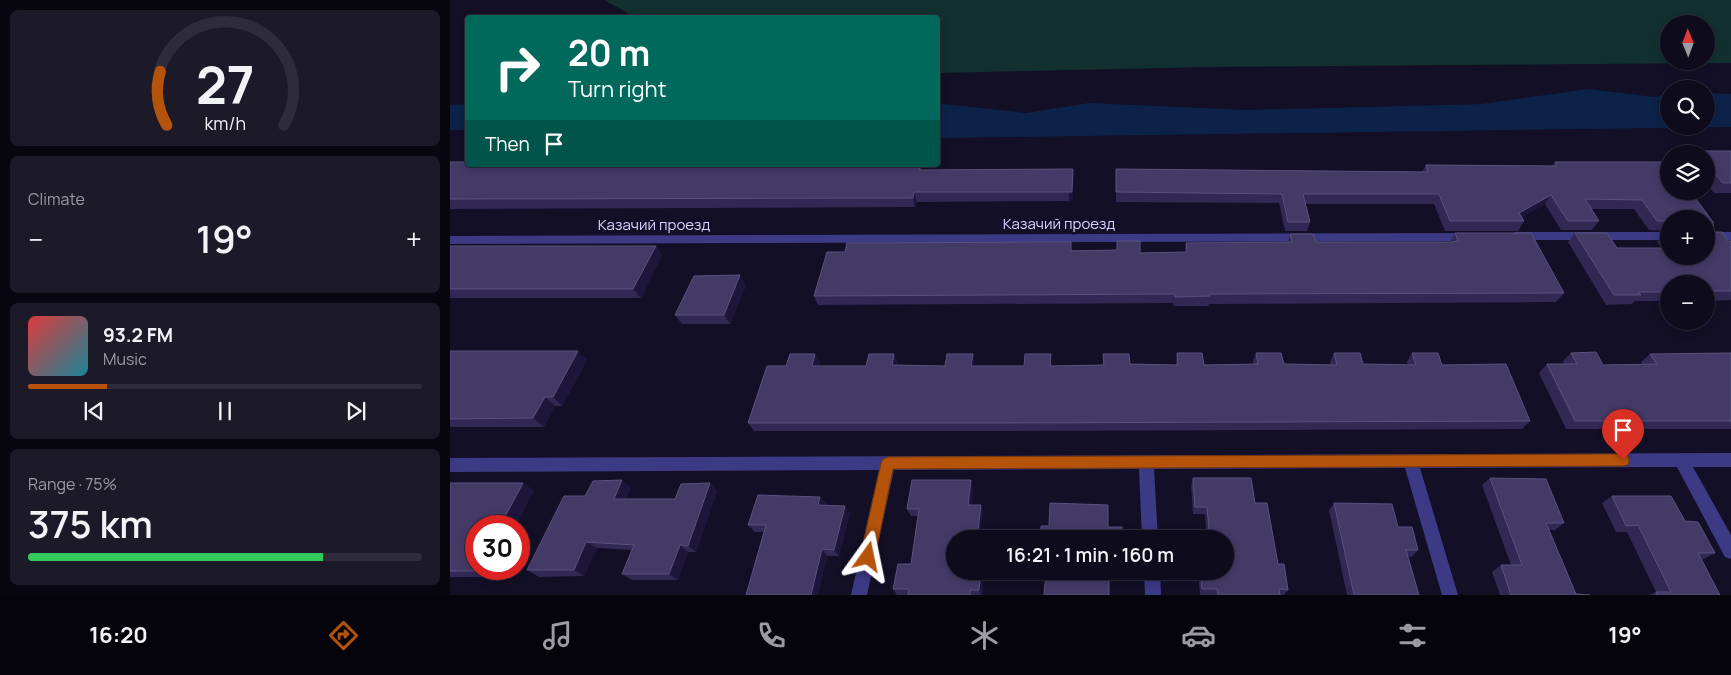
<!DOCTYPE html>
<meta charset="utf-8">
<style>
body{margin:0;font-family:Manrope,sans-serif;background:#1c1929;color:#f1f3f6;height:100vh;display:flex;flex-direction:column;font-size:19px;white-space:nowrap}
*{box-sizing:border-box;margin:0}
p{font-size:16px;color:#9b9ba3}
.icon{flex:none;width:28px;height:28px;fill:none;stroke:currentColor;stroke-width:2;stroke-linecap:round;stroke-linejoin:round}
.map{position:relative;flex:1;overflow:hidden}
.sheet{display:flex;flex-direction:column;gap:10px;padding:10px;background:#08060f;width:450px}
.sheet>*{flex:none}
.banner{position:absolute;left:15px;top:15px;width:475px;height:152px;border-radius:5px;box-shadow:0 2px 8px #0003,0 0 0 1px #2e2b3b;background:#00695c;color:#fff;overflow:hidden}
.needle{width:32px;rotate:359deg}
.controls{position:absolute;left:1210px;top:15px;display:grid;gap:10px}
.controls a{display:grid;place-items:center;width:55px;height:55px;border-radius:50%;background:#0e0b1c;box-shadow:0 2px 8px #0003,0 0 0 1px #2e2b3b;font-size:25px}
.speed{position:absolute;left:15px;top:515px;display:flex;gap:10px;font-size:25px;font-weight:700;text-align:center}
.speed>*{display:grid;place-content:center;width:65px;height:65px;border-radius:50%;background:#0e0b1c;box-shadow:0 2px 8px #0003,0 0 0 1px #2e2b3b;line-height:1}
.speed .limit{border:8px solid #d22;background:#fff;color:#111}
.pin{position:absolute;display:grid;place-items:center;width:42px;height:42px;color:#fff;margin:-51px -21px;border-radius:50% 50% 50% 0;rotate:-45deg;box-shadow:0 0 5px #0007}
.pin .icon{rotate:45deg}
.me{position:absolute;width:55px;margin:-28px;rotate:12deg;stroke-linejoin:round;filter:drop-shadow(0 0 4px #0008)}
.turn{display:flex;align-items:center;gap:18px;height:105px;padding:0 20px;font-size:22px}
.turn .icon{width:65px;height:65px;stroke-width:2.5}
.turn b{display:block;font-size:35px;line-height:42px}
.then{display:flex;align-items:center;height:48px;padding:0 20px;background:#0003;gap:10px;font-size:19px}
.big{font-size:38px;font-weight:600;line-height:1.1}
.sheet .widget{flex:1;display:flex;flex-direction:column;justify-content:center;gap:8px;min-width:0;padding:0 18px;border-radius:8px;background:#1c1929}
.sheet .dial{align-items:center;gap:0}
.dial svg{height:130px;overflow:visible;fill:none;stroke:#2e2b3b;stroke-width:7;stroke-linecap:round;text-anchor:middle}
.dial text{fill:#f1f3f6;stroke:none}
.song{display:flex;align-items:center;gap:15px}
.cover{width:60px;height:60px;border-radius:8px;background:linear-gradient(135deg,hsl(0 70% 55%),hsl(190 70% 35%))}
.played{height:5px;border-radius:2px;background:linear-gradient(90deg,#b45309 20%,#2e2b3b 20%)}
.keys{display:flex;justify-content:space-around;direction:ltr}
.heat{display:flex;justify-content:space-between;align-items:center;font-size:28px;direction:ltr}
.charge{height:8px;border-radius:4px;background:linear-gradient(90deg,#34c759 75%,#2e2b3b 0)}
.trip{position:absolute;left:496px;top:530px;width:288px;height:50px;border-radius:25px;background:#0e0b1c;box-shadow:0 2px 8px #0003,0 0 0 1px #2e2b3b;font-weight:600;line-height:50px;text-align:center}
.tab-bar{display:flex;height:80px;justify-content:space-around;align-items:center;background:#06040b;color:#9b9ba3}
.tab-bar .icon{width:35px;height:35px}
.tab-bar .selected{color:#b45309}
.tab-bar b{font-size:22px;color:#f1f3f6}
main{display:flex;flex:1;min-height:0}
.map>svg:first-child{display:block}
</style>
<main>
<section class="sheet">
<div class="widget dial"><svg viewBox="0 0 100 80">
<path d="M14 69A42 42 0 1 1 86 69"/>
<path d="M14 69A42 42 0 0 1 10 36" stroke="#b45309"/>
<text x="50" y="56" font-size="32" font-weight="700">27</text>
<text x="50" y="72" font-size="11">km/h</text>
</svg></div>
<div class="widget"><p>Climate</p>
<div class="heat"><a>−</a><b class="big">19°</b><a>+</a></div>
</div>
<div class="widget">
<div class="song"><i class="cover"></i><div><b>93.2 FM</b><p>Music</p></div></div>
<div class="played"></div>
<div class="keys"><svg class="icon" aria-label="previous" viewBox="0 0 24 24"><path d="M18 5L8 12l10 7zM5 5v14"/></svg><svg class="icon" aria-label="pause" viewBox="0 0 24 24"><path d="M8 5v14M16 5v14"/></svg><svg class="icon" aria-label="next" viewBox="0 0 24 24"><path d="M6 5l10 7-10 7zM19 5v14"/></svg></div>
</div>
<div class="widget"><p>Range · 75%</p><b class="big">375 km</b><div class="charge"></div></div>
</section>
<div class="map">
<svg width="1281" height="595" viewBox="0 0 1281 595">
<rect width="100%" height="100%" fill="#130f26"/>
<path fill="#12302f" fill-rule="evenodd" d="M154 0H1281V63L759 67 488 73V18L185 17ZM1219 24H1256V61H1219Z"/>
<g fill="#0c2248">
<polygon points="1139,89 1204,97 1219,95 1219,126 1256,126 1256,93 1281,94 1281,127 488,138 488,105 494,104 576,113 639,103 796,110 1032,104"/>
<polygon points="17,104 17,130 0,130 0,105"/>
</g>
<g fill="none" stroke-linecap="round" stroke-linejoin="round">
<g fill="#3d3a85" fill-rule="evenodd">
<polygon points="1065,232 1219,232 1219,240 1065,240 1059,236"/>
<rect x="1256" y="232" width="25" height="8"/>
<polygon points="1020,233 1026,237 1020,241 0,244 0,236"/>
<polygon points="1281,453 1281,467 1243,467 1281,535 1281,559 1275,557 1227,467 970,468 1008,595 992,595 955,468 704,469 708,539 692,539 689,469 444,470 417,595 401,595 429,470 0,472 0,458"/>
<polygon points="694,571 710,571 711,595 695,595"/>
</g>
</g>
<g fill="#312854">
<polygon points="1246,151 1281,151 1281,193 1264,193 1256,183 1256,154 1244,154"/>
<polygon points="0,162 18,165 471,165 472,170 623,169 623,201 467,202 465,207 0,209"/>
<polygon points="1105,162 1217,162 1219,165 1219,191 1240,191 1263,222 1264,232 1272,232 1278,241 1281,241 1281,300 1256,301 1256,284 1219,284 1219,301 1185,301 1182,304 1156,305 1118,242 1125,233 1157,233 1167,248 1212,248 1207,242 1216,233 1219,232 1219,256 1256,256 1256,219 1219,219 1219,231 1199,230 1184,209 1141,209 1149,221 1142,230 1111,230 1095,204 1072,217 1074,221 1068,231 995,231 984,204 855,204 860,222 857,231 835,231 829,203 666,202 666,169 972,172 976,165 1102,166"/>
<polygon points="1005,233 1114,293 1106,302 759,304 758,306 724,306 723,303 368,305 364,296 395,252 667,250 667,241 690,253 735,252 736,243 838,242 840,234 866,242 1000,242"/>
<polygon points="0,246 206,246 212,255 191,298 0,298"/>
<polygon points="296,285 280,324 232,324 225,315"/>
<polygon points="0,351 137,360 112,406 105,406 94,427 0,427"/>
<polygon points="727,353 754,365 803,365 803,361 806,353 834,364 881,365 880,362 884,353 913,364 958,365 957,362 962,353 992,365 1080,421 1072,429 552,431 304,431 298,423 336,366 365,354 370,363 369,366 416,366 444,354 448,363 447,365 495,366 523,354 525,363 524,366 574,366 602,363 601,366 653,365 653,354 680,364 726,365"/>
<polygon points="1121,353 1153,365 1192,364 1191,362 1200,354 1281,353 1281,429 1116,429 1089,373 1097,364 1114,364 1113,361"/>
<polygon points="743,478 805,503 838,590 834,595 750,595 748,571 775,571 775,539 757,539 755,514 743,514 741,486"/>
<polygon points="1040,478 1114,523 1105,530 1099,530 1126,594 1140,595 1050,595 1042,572 1051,565 1061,565 1032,485"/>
<polygon points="0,483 73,483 84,491 26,569 44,569 39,577 0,577"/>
<polygon points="181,488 176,499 225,499 267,491 246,552 238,552 228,580 182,580 172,574 182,550 147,548 134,576 89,577 77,570 135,496"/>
<polygon points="523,488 521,505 531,505 533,512 505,571 534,571 532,595 447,595 443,589 461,564 468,516 461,516 457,509"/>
<polygon points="1162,496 1235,521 1265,553 1252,560 1270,595 1199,595 1206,592 1177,532 1166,532 1152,503"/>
<polygon points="370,497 376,504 375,505 400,513 389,556 377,556 368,595 296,595 314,532 305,532 298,525"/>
<polygon points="884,503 948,527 968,550 962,557 958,556 969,595 897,595 879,510"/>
</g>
<g fill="#1d163a">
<polygon points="623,169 623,201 619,202 619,192"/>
<polygon points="464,192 467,202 465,207 463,198"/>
<polygon points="1101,195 1095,204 1063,222 1069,213"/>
<polygon points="206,246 212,255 191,298 183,289"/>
<polygon points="290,275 296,285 280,324 274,315"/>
<polygon points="128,351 137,360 112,406 103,397"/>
<polygon points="365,354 370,363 367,375 362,366"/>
<polygon points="444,354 448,363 445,374 442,365"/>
<polygon points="523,354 525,363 523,374 521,366"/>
<polygon points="95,397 105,406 94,427 83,418"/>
<polygon points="172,480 181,488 173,506 164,499"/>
<polygon points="521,480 523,488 520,512 518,505"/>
<polygon points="73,483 84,491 66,526 50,526"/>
<polygon points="260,483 267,491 246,552 238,546"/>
<polygon points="370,497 376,504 374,512 368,505"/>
<polygon points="531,505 533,512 530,539 527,539"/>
<polygon points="395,506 400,513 389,556 384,550"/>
<polygon points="136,542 147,548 134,576 124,570"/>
<polygon points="230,545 238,552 228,580 219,574"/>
<polygon points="372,549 377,556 368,595 361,595"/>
<polygon points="28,569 44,569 39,577 27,571"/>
<polygon points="531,571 534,571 532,595 529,590"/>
</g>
<g fill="#433a66" stroke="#5a527e">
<polygon points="1246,151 1281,151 1281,183 1273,183 1256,164 1256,154 1248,154"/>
<polygon points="0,162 18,162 18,165 471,165 469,170 623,169 622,192 464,192 463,198 0,199"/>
<polygon points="1105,162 1217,162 1219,165 1219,191 1240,191 1263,222 1264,232 1272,232 1278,241 1281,241 1281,291 1256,291 1256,284 1219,284 1219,292 1188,292 1191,295 1164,295 1125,233 1157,233 1167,248 1219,248 1219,256 1256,256 1256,219 1219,219 1219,221 1207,221 1192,200 1135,199 1149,221 1118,221 1101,195 1069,213 1074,221 1000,221 989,194 853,194 860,222 838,222 832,194 666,192 666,169 978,172 976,165 1107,166"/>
<polygon points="1005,233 1081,233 1114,293 760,294 760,296 725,297 725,294 364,296 377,252 395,252 397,243 621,242 621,251 667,250 667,241 690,241 690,253 737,252 736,243 842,242 840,234 863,234 866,242 1002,242 1008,241"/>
<polygon points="0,246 206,246 183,289 0,289"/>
<polygon points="290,275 274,315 225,315 244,276"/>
<polygon points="0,351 128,351 103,397 95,397 83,418 0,419"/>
<polygon points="1146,352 1153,365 1207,364 1200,354 1281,353 1281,421 1125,421 1097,364 1127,364 1121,353"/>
<polygon points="727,353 752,353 754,365 808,364 806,353 831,353 834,364 887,365 884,353 910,353 913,364 966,365 962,353 988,353 992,365 1056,364 1080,421 550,423 298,423 317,366 336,366 340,354 365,354 362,366 416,366 419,354 444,354 442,365 495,366 497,354 523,354 521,366 574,366 575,354 601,354 600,366 654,365 653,354 679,354 680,364 728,365"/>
<polygon points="743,478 801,478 805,503 817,503 828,564 834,564 838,590 829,589 830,595 768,595 767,589 752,589 750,571 775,571 775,539 760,539 757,507 745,507"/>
<polygon points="1040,478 1096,479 1114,523 1096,523 1126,594 1140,595 1061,595 1051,565 1072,565"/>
<polygon points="172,480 164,499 225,499 231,484 260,483 238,546 230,545 219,574 172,574 184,545 136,542 124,570 77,570 114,496 135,496 143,481"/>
<polygon points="462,480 521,480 518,505 531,505 527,539 505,539 505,571 531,571 529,590 520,590 520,595 458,595 459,589 443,589 448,564 461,564 469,509 457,509"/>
<polygon points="0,483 73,483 50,526 26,526 26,569 28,569 27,571 0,571"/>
<polygon points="308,495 370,497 368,505 395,506 384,550 372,549 361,595 296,595 316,525 298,525"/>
<polygon points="1162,496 1221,496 1235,521 1248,522 1265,553 1248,553 1270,595 1207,595 1206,592 1221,592 1188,525 1176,526"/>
<polygon points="600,503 658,505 658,527 672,527 672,539 590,539 591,526 599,526"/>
<polygon points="884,503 942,504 948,527 962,527 968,550 956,550 969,595 904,595"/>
<polygon points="596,571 659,571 659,595 594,595"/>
</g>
<polygon fill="#b45309" stroke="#753606" points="1173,454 1178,456 1179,460 1178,465 1173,466 443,469 425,557 423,562 418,565 412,562 410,557 431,463 433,459 438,457"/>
<g text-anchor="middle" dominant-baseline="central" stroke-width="5" stroke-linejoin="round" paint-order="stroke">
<g font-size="15" fill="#d9d4ff" stroke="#130f26">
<text x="609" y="223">Казачий проезд</text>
<text x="204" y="224">Казачий проезд</text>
</g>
</g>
</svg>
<div class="controls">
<a><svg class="needle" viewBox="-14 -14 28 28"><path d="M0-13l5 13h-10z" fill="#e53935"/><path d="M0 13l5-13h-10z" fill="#9b9ba3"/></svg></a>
<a><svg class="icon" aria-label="search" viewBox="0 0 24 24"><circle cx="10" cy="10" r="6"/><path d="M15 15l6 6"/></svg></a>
<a><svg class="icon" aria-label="layers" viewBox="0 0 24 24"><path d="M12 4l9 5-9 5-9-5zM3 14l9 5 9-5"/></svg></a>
<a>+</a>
<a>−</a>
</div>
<div class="speed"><div class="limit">30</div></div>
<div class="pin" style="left:1173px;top:460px;background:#d93025"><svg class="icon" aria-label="arrive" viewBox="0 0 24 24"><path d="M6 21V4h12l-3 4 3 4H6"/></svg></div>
<svg class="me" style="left:418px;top:557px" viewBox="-20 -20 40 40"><path d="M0-17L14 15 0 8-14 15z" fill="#b45309" stroke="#fff" stroke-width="4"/></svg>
<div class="trip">16:21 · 1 min · 160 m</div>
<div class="banner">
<div class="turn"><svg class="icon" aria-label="right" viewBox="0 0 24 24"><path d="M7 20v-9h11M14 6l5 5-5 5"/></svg><div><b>20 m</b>Turn right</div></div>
<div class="then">Then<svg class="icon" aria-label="arrive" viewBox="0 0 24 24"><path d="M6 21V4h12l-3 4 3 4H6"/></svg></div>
</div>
</div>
</main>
<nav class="tab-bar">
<b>16:20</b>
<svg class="icon selected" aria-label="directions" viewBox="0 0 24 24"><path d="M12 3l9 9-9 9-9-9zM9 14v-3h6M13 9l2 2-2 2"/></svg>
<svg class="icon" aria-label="music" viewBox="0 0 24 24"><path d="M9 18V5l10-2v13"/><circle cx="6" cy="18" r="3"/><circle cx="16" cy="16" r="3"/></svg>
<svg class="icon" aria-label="phone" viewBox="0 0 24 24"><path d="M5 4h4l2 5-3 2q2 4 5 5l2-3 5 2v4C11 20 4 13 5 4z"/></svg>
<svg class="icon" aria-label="climate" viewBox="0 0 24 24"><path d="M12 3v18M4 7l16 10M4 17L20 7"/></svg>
<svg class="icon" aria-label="car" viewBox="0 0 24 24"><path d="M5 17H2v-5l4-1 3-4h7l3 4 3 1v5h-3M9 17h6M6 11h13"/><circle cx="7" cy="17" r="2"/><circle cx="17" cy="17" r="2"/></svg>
<svg class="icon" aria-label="filters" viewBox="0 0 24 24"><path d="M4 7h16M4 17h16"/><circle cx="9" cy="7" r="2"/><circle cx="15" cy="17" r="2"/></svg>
<b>19°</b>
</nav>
